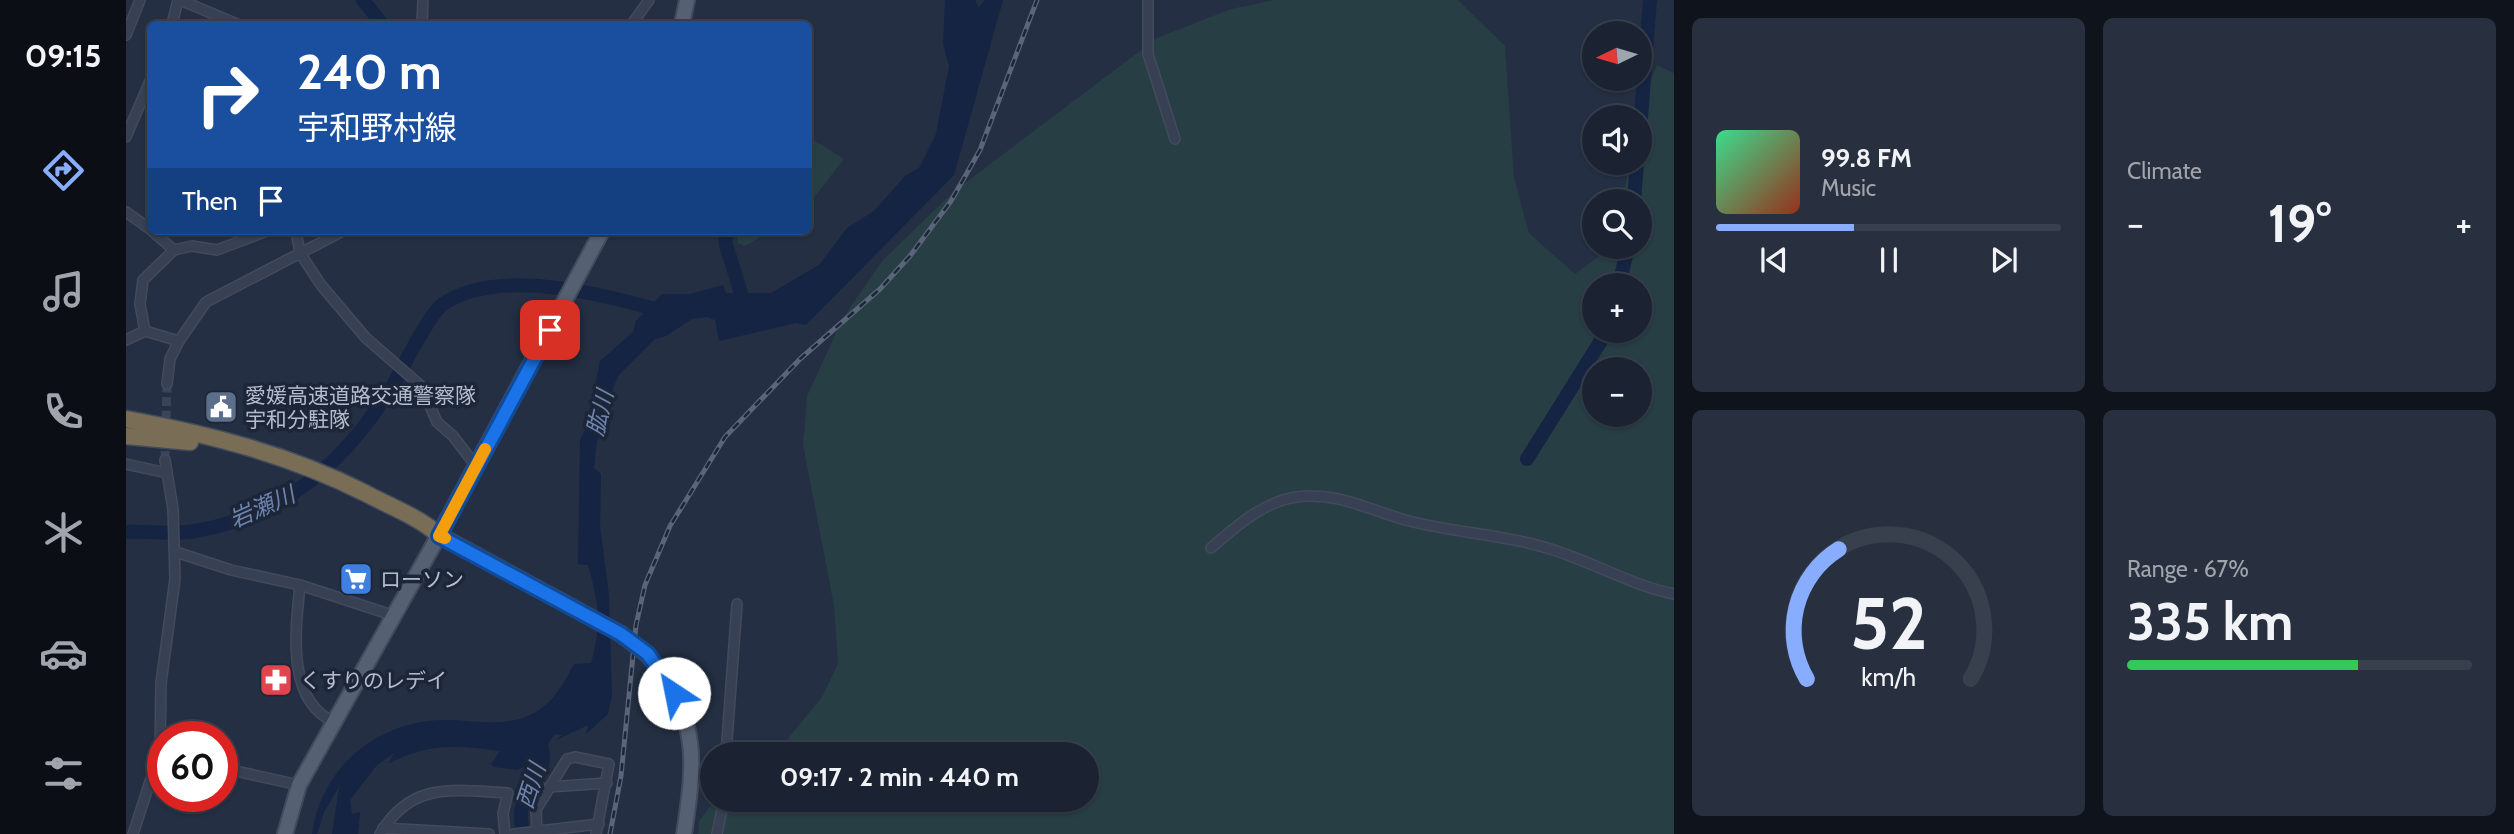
<!DOCTYPE html>
<meta charset="utf-8">
<style>
body{margin:0;font-family:Cabin,"Noto Sans JP",sans-serif;background:#282f3e;color:#f1f3f6;height:100vh;display:flex;flex-direction:column;font-size:26px;white-space:nowrap}
*{box-sizing:border-box;margin:0}
p{font-size:23px;color:#a0a4ac}
.icon{flex:none;width:38px;height:38px;fill:none;stroke:currentColor;stroke-width:2;stroke-linecap:round;stroke-linejoin:round}
.map{position:relative;flex:1;overflow:hidden}
.drawer{display:flex;flex-direction:column;gap:18px;padding:18px;background:#0f131c;width:840px}
.drawer>*{flex:none}
.top-card{position:absolute;left:21px;top:21px;width:665px;height:214px;border-radius:10px;box-shadow:0 2px 5px #0004,0 0 0 2px #39404d;background:#1a4fa0;color:#fff;overflow:hidden}
.needle{width:46px;rotate:265deg}
.fabs{position:absolute;left:1456px;top:21px;display:grid;gap:14px}
.fabs a{display:grid;place-items:center;width:70px;height:70px;border-radius:50%;background:#1b2332;box-shadow:0 2px 5px #0004,0 0 0 2px #39404d;font-size:35px}
.speed{position:absolute;left:21px;top:721px;display:flex;gap:14px;font-size:35px;font-weight:700;text-align:center}
.speed>*{display:grid;place-content:center;width:91px;height:91px;border-radius:50%;background:#1b2332;box-shadow:0 2px 5px #0004,0 0 0 2px #39404d;line-height:1}
.speed .limit{border:10px solid #d22;background:#fff;color:#111}
.pin{position:absolute;display:grid;place-items:center;width:60px;height:60px;color:#fff;margin:-30px;border-radius:14px;box-shadow:0 4px 10px #0006}
.me{position:absolute;width:77px;margin:-38px;rotate:326deg;stroke-linejoin:round;filter:drop-shadow(0 0 5px #0008)}
.turn{display:flex;align-items:center;gap:24px;height:147px;padding:0 35px;font-size:32px}
.turn .icon{width:91px;height:91px;stroke-width:2.5}
.turn b{display:block;font-size:49px;line-height:60px}
.then{display:flex;align-items:center;height:66px;padding:0 35px;background:#0003;gap:14px;font-size:26px}
.big{font-size:52px;font-weight:700;line-height:1.1}
.drawer .widget{flex:1;display:flex;flex-direction:column;justify-content:center;gap:10px;min-width:0;padding:0 24px;border-radius:10px;background:#282f3e}
.drawer .dial{align-items:center;gap:0}
.dial svg{height:182px;overflow:visible;fill:none;stroke:#39404d;stroke-width:7;stroke-linecap:round;text-anchor:middle}
.dial text{fill:#f1f3f6;stroke:none}
.song{display:flex;align-items:center;gap:21px}
.cover{width:84px;height:84px;border-radius:10px;background:linear-gradient(135deg,hsl(150 70% 55%),hsl(10 70% 35%))}
.played{height:7px;border-radius:4px;background:linear-gradient(90deg,#88adff 40%,#39404d 40%)}
.keys{display:flex;justify-content:space-around;direction:ltr}
.heat{display:flex;justify-content:space-between;align-items:center;font-size:38px;direction:ltr}
.charge{height:10px;border-radius:5px;background:linear-gradient(90deg,#34c759 67%,#39404d 0)}
.drawer .tiles{flex:1;display:grid;gap:18px;grid-template-columns:repeat(2,1fr)}
.trip{position:absolute;left:574px;top:742px;width:399px;height:70px;border-radius:35px;background:#1b2332;box-shadow:0 2px 5px #0004,0 0 0 2px #39404d;font-weight:700;line-height:70px;text-align:center}
main{display:flex;flex:1;min-height:0}
.tab-bar{display:flex;flex-direction:column;width:126px;justify-content:space-around;align-items:center;background:#0b0e14;color:#a0a4ac}
.tab-bar .icon{width:49px;height:49px}
.tab-bar .selected{color:#88adff}
.tab-bar b{font-size:32px;color:#f1f3f6}
.map>svg:first-child{display:block}
</style>
<main>
<nav class="tab-bar">
<b>09:15</b>
<svg class="icon selected" aria-label="directions" viewBox="0 0 24 24"><path d="M12 3l9 9-9 9-9-9zM9 14v-3h6M13 9l2 2-2 2"/></svg>
<svg class="icon" aria-label="music" viewBox="0 0 24 24"><path d="M9 18V5l10-2v13"/><circle cx="6" cy="18" r="3"/><circle cx="16" cy="16" r="3"/></svg>
<svg class="icon" aria-label="phone" viewBox="0 0 24 24"><path d="M5 4h4l2 5-3 2q2 4 5 5l2-3 5 2v4C11 20 4 13 5 4z"/></svg>
<svg class="icon" aria-label="climate" viewBox="0 0 24 24"><path d="M12 3v18M4 7l16 10M4 17L20 7"/></svg>
<svg class="icon" aria-label="car" viewBox="0 0 24 24"><path d="M5 17H2v-5l4-1 3-4h7l3 4 3 1v5h-3M9 17h6M6 11h13"/><circle cx="7" cy="17" r="2"/><circle cx="17" cy="17" r="2"/></svg>
<svg class="icon" aria-label="filters" viewBox="0 0 24 24"><path d="M4 7h16M4 17h16"/><circle cx="9" cy="7" r="2"/><circle cx="15" cy="17" r="2"/></svg>
</nav>
<div class="map">
<svg width="1548" height="834" viewBox="0 0 1548 834">
<rect width="100%" height="100%" fill="#242f43"/>
<g fill="#263e44" fill-rule="evenodd">
<path d="M1148 0H1332L1379 46 1388 178 1403 233 1449 274 1485 247H1514V201H1496L1504 163H1514L1512 111 1531 65 1548 73V834H572L573 821 589 800H961V754H640L654 748 696 697 712 664 708 606 677 445 681 396 717 318 756 261 826 193 1031 38 1105 9ZM1468 285H1514V331H1468ZM1468 369H1514V415H1468Z"/>
<polygon points="683,137 718,159 683,204"/>
<polygon points="610,231 645,231 619,246 612,243"/>
</g>
<path fill="#152442" d="M819 0H849L853 7 859 0H877L828 175 680 325 670 323 593 341 589 320 581 317 566 319 540 336 529 339 493 375 487 388 479 431 471 440 468 468 475 474 474 526 483 595 486 697 482 714 460 734 462 725 428 741 436 735 429 734 419 748 418 758 391 770 368 767 365 764 374 751C333 745 300 743 262 764L268 753 251 765 224 800 226 814 234 812 232 834H206L213 787 198 812 191 834H186C195 769 248 723 314 720 345 719 379 729 408 713 429 701 437 684 448 664L465 663C476 624 473 604 462 565L452 564 454 440 460 428 474 361 507 332 510 321 536 294H564L597 285 600 293H645L693 265 721 228 748 211 779 176 793 168 810 134 823 66 817 44Z"/>
<g fill="none" stroke-linecap="round" stroke-linejoin="round">
<g stroke="#152442" stroke-width="14">
<polyline points="237,0 256,24"/>
<polyline points="1514,130 1524,0"/>
<polyline points="1508,201 1511,163"/>
<polyline points="599,231 600,245 619,306"/>
<polyline points="1493,285 1502,247"/>
<polyline points="1401,459 1481,331"/>
<path d="M0 532C22 531 47 535 69 531 159 516 220 461 267 385 277 367 303 314 317 304 374 266 479 295 540 312"/>
<path d="M397 834C389 796 406 795 416 765 418 758 416 749 415 742"/>
</g>
<polyline stroke="#3a4458" stroke-width="9" stroke-dasharray="9 4.5" stroke-linecap="butt" points="39,460 41,384"/>
<defs>
<g id="minor">
<polyline points="54,0 111,24"/>
<polyline points="1022,0 1022,54 1049,139"/>
<polyline points="46,24 52,0"/>
<polyline points="296,24 297,0"/>
<polyline points="506,24 523,0"/>
<polyline points="0,35 14,0"/>
<polyline points="0,137 24,81"/>
<polyline points="0,212 24,229"/>
<polyline points="26,231 48,250"/>
<polyline points="170,231 174,253 195,285 240,338 295,386 311,422 327,436 350,466"/>
<polyline points="19,331 14,304 17,280 48,250 66,246 91,250 141,231"/>
<polyline points="0,340 19,331 53,341"/>
<polyline points="41,384 44,359 53,341 80,302 217,231"/>
<polyline points="0,464 41,473"/>
<path d="M1085 548C1109 527 1137 502 1170 497 1211 491 1245 511 1283 521 1335 534 1389 535 1439 554 1476 567 1509 586 1548 594"/>
<polyline points="50,552 105,570 174,585 269,616"/>
<path d="M174 585C170 627 159 700 208 722"/>
<polyline points="600,754 611,604"/>
<polyline points="96,768 173,785"/>
<polyline points="423,787 481,783"/>
<polyline points="257,828 363,834"/>
<polyline points="7,834 34,751 35,683 49,579 47,509 39,460"/>
<path d="M254 834C285 781 328 790 382 793L377 813 379 834"/>
<polyline points="388,834 473,824"/>
<polyline points="411,834 410,810 441,759 449,757 483,764 470,834"/>
<polyline points="591,834 598,800"/>
</g>
<g id="primary">
<polyline points="556,24 561,0"/>
<polyline points="313,535 431,599"/>
<path d="M521 654C573 720 570 755 558 834"/>
<polyline points="159,834 173,785 313,535 476,231"/>
</g>
<g id="motorway">
<path d="M0 419C83 434 164 455 239 493 265 507 291 516 313 535"/>
<polyline points="0,436 64,442"/>
</g>
</defs>
<use href="#minor" stroke="#424a5c" stroke-width="12"/>
<use href="#primary" stroke="#424a5c" stroke-width="18"/>
<use href="#motorway" stroke="#434c5d" stroke-width="19"/>
<use href="#minor" stroke="#384153" stroke-width="9"/>
<use href="#primary" stroke="#566073" stroke-width="14"/>
<use href="#motorway" stroke="#796e55" stroke-width="16"/>
<defs>
<polyline id="rail" points="484,834 495,776 510,625 519,585 544,526 599,437 674,359 754,289 784,256 825,201 854,150 911,0"/>
</defs>
<use href="#rail" stroke="#5a657a" stroke-width="5"/>
<use href="#rail" stroke="#1d2638" stroke-width="2.5" stroke-dasharray="8" stroke-linecap="butt"/>
<defs>
<polyline id="primary-bridge" points="431,599 495,634 521,654"/>
</defs>
<use href="#primary-bridge" stroke="#424a5c" stroke-width="18" stroke-linecap="butt"/>
<use href="#primary-bridge" stroke="#566073" stroke-width="14"/>
</g>
<g fill="none" stroke-linecap="round" stroke-linejoin="round">
<defs>
<polyline id="route" points="424,330 313,536 495,634 522,654 548,693"/>
</defs>
<use href="#route" stroke="#114b97" stroke-width="18"/>
<use href="#route" stroke="#1a73e8" stroke-width="12"/>
<polyline stroke="#f59e0b" stroke-width="12" points="319,538 313,536 359,449"/>
</g>
<defs>
<symbol id="civic-square" viewBox="-11 -11 22 22"><rect x="-9" y="-9" width="18" height="18" rx="4" fill="#5c6f8a" stroke="#1d2638"/><path d="M-.6-6.5H3V-4.5H.6V-3L4-1V1h2V6H-6V1h2V-1L-.6-3ZM-1.2 2.5V6h2.4V2.5Z" fill="#fff"/></symbol>
<symbol id="supermarket-square" viewBox="-11 -11 22 22"><rect x="-9" y="-9" width="18" height="18" rx="4" fill="#3f7fe0" stroke="#1d2638"/><path d="M-6-5.5h2.5l.6 2H6L4.5 2H-2.5L-4.4-4H-6ZM-1.5 3.2a1.3 1.3 0 1 0 .1 0ZM3 3.2a1.3 1.3 0 1 0 .1 0Z" fill="#fff"/></symbol>
<symbol id="pharmacy-square" viewBox="-11 -11 22 22"><rect x="-9" y="-9" width="18" height="18" rx="4" fill="#e0444e" stroke="#1d2638"/><path d="M-2-6h4v4h4v4h-4v4h-4v-4h-4v-4h4Z" fill="#fff"/></symbol>
</defs>
<g fill-rule="evenodd">
<use href="#civic-square" x="76" y="388" width="38" height="38"/>
<use href="#supermarket-square" x="211" y="560" width="38" height="38"/>
<use href="#pharmacy-square" x="131" y="661" width="38" height="38"/>
</g>
<g text-anchor="middle" dominant-baseline="central" stroke-width="7" stroke-linejoin="round" paint-order="stroke">
<g font-size="21" fill="#b5bdcd" stroke="#1d2638" text-anchor="start">
<text x="119" y="395">愛媛高速道路交通警察隊<tspan x="119" dy="24">宇和分駐隊</tspan></text>
<text x="254" y="579">ローソン</text>
<text x="174" y="680">くすりのレデイ</text>
</g>
<g font-size="23" font-style="italic" fill="#6c83ae" stroke="#1d2638">
<text transform="translate(474 413) rotate(-76)">肱川</text>
<text transform="translate(136 507) rotate(-24)">岩瀬川</text>
<text transform="translate(405 786) rotate(-72)">西川</text>
</g>
</g>
</svg>
<div class="fabs">
<a><svg class="needle" viewBox="-14 -14 28 28"><path d="M0-13l5 13h-10z" fill="#e53935"/><path d="M0 13l5-13h-10z" fill="#a0a4ac"/></svg></a>
<a><svg class="icon" aria-label="sound" viewBox="0 0 24 24"><path d="M4 9h4l5-4v14l-5-4H4zM17 9q2 3 0 6"/></svg></a>
<a><svg class="icon" aria-label="search" viewBox="0 0 24 24"><circle cx="10" cy="10" r="6"/><path d="M15 15l6 6"/></svg></a>
<a>+</a>
<a>−</a>
</div>
<div class="speed"><div class="limit">60</div></div>
<div class="pin" style="left:424px;top:330px;background:#d93025"><svg class="icon" aria-label="arrive" viewBox="0 0 24 24"><path d="M6 21V4h12l-3 4 3 4H6"/></svg></div>
<svg class="me" style="left:548px;top:693px" viewBox="-20 -20 40 40"><circle r="19" fill="#fff"/><path d="M0-13L10 11 0 6-10 11z" fill="#1a73e8"/></svg>
<div class="trip">09:17 · 2 min · 440 m</div>
<div class="top-card">
<div class="turn"><svg class="icon" aria-label="right" viewBox="0 0 24 24"><path d="M7 20v-9h11M14 6l5 5-5 5"/></svg><div><b>240 m</b>宇和野村線</div></div>
<div class="then">Then<svg class="icon" aria-label="arrive" viewBox="0 0 24 24"><path d="M6 21V4h12l-3 4 3 4H6"/></svg></div>
</div>
</div>
<section class="drawer">
<div class="tiles">
<div class="widget">
<div class="song"><i class="cover"></i><div><b>99.8 FM</b><p>Music</p></div></div>
<div class="played"></div>
<div class="keys"><svg class="icon" aria-label="previous" viewBox="0 0 24 24"><path d="M18 5L8 12l10 7zM5 5v14"/></svg><svg class="icon" aria-label="pause" viewBox="0 0 24 24"><path d="M8 5v14M16 5v14"/></svg><svg class="icon" aria-label="next" viewBox="0 0 24 24"><path d="M6 5l10 7-10 7zM19 5v14"/></svg></div>
</div>
<div class="widget"><p>Climate</p>
<div class="heat"><a>−</a><b class="big">19°</b><a>+</a></div>
</div>
<div class="widget dial"><svg viewBox="0 0 100 80">
<path d="M14 69A42 42 0 1 1 86 69"/>
<path d="M14 69A42 42 0 0 1 28 12" stroke="#88adff"/>
<text x="50" y="56" font-size="32" font-weight="700">52</text>
<text x="50" y="72" font-size="11">km/h</text>
</svg></div>
<div class="widget"><p>Range · 67%</p><b class="big">335 km</b><div class="charge"></div></div>
</div>
</section>
</main>
